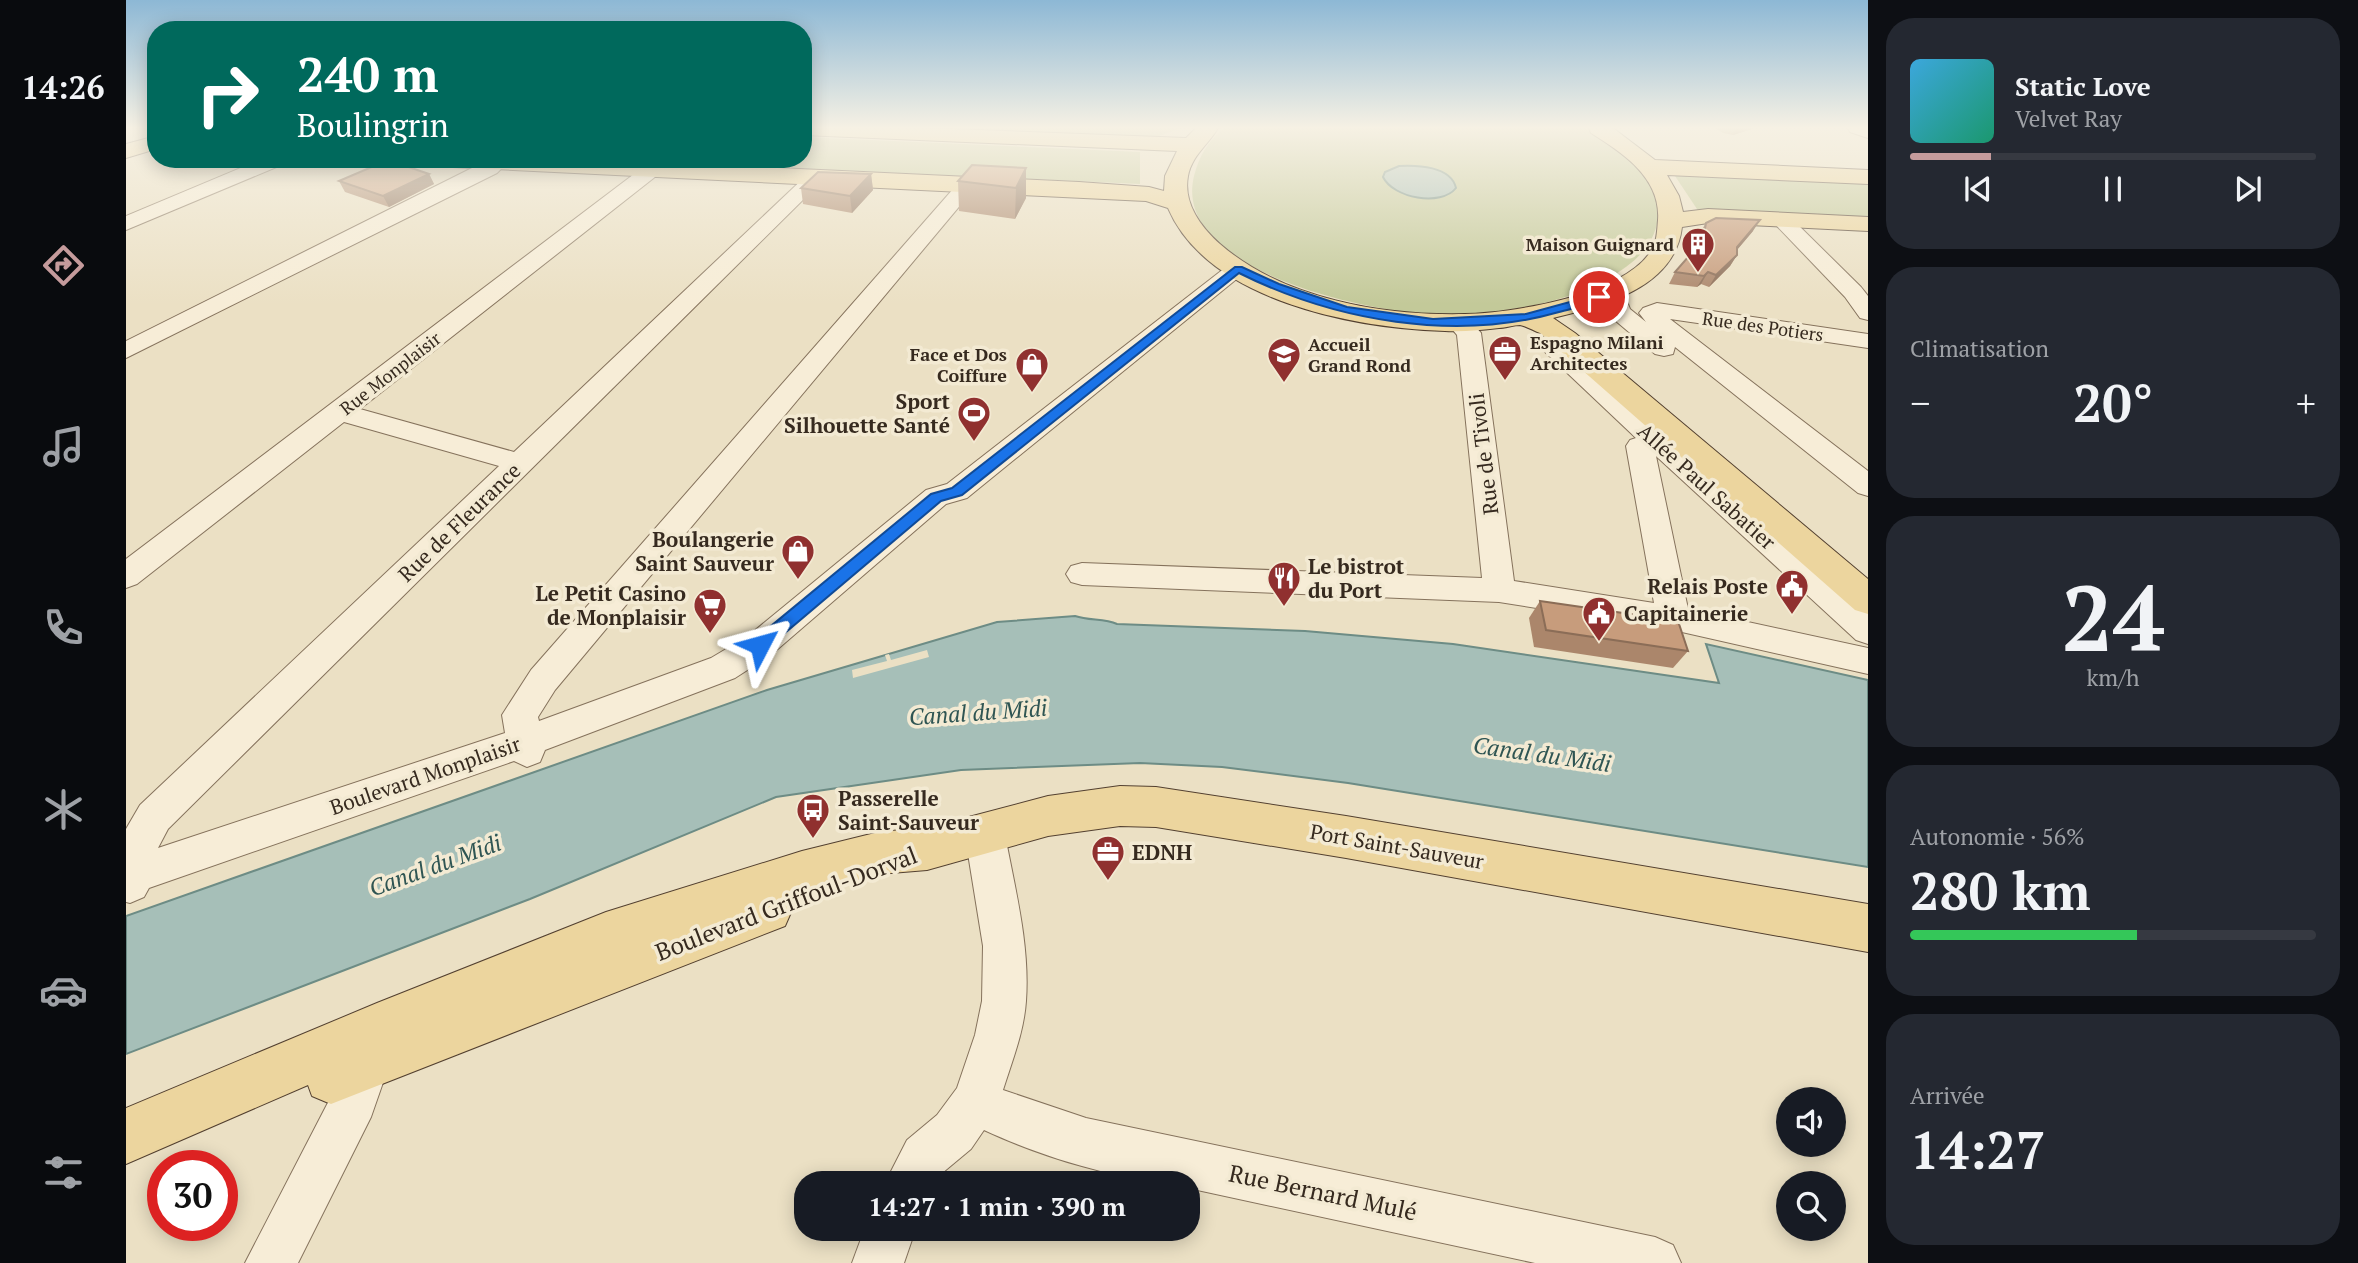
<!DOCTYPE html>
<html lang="fr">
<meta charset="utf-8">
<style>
body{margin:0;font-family:"PT Serif",serif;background:#242831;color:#f1f3f6;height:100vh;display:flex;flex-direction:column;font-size:26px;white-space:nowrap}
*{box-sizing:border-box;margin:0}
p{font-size:23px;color:#9ea1a6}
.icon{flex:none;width:38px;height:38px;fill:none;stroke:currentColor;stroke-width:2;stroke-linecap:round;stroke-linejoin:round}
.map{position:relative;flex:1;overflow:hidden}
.drawer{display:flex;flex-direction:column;gap:18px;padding:18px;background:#0d0f14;width:490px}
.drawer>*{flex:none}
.hud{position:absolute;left:21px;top:21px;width:665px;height:147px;border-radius:28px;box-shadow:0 4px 18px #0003;background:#00695c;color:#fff;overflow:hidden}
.controls{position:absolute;left:1650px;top:1087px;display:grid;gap:14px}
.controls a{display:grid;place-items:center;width:70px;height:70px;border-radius:50%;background:#171b24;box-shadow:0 4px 18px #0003;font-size:35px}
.speed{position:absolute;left:21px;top:1150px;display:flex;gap:14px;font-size:35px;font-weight:700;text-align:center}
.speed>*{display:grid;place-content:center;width:91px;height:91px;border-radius:50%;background:#171b24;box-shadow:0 4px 18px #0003;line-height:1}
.speed .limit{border:10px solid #d22;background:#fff;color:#111}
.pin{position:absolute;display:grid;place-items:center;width:60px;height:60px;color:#fff;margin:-30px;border:4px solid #fff;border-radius:50%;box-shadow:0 2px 7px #0007}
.me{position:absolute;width:77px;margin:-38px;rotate:51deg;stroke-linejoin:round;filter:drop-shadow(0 0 5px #0008)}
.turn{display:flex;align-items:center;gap:24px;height:147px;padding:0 35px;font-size:32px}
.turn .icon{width:91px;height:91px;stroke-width:2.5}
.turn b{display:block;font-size:49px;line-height:60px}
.big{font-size:52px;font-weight:600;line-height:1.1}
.drawer .tile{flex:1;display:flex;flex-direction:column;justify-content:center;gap:10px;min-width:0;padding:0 24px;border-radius:28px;background:#242831}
.drawer .dial{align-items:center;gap:0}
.dial b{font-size:91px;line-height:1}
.song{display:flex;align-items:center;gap:21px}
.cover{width:84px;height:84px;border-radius:10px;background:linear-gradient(135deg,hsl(200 70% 55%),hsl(160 70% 35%))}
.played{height:7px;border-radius:4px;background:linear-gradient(90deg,#c59b9c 20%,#363941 20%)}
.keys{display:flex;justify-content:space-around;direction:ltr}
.heat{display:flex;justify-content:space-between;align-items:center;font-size:38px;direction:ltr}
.charge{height:10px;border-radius:5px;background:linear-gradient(90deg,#34c759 56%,#363941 0)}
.trip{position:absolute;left:668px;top:1171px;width:406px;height:70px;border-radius:28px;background:#171b24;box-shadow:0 4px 18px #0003;font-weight:600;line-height:70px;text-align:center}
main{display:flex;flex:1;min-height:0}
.tabs{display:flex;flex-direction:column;width:126px;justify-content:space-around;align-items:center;background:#090b0e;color:#9ea1a6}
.tabs .icon{width:49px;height:49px}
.tabs .active{color:#c59b9c}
.tabs b{font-size:32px;color:#f1f3f6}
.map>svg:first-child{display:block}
</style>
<main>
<nav class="tabs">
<b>14:26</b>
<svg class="icon active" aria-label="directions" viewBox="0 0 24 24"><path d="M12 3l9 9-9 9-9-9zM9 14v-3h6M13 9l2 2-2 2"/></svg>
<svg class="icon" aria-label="music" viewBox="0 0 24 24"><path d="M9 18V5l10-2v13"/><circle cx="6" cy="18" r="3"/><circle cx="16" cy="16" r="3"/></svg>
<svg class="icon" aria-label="phone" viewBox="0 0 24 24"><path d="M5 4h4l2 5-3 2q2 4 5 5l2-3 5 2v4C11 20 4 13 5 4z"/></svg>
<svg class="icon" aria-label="climate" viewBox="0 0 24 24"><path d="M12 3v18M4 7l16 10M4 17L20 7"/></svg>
<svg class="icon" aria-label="car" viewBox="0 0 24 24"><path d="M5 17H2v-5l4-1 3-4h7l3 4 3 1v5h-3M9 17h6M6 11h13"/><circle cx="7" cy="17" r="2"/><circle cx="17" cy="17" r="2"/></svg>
<svg class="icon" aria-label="filters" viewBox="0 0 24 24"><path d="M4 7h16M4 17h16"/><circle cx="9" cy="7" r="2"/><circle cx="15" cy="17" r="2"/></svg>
</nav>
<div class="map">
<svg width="1742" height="1263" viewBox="0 0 1742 1263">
<rect width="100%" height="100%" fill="#ebe0c4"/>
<g fill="#c3c999">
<polygon points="770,128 1055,128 1033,136 1003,137"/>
<path d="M1098 128H1459C1491 145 1535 176 1532 217 1529 246 1508 263 1485 277 1434 308 1348 318 1289 313 1226 307 1046 267 1068 176 1073 156 1082 141 1098 128Z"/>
<polygon points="677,137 1014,152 1014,184 469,159 677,159"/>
<polygon points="1547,173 1742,182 1742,219 1573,212"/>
</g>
<g fill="#a6bfb8" stroke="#6d8c85" stroke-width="2">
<path d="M1273 166C1291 165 1325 166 1330 188 1315 207 1267 198 1257 177L1259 172Z"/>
<path d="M949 616C964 621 978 618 991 624L1179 631 1327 644 1593 683 1580 644 1742 680V867L1222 783 1096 767 1014 763 835 770 650 797 404 899 0 1054V916L641 690 871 622Z"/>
</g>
<polygon fill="#ebe0c4" points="801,650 803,657 727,678 726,670 761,661 759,655 763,654 765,660"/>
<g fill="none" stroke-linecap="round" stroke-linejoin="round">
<defs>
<g id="minor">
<polygon points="1722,128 1742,128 1742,138 1724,132"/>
<polygon points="136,159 162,159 160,163 0,230 0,216"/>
<polygon points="364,159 380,159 382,162 371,173 0,358 0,341"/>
<polygon points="527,163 537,169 534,173 234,409 388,452 683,173 697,173 700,177 42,829 32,848 379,733 376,715 405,670 835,180 849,180 852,184 429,690 412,717 413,721 585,658 622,636 800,490 821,484 1104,264 1120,264 1123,269 841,498 820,504 646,654 609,678 419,750 414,762 401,767 388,761 23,888 18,897 4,903 0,902 0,829 14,805 373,466 218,422 11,584 0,588 0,559 520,165"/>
<polygon points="1655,213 1662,215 1735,287 1742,296 1742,320 1734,318 1719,297 1648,223 1644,219 1648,215"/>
<polygon points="1487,285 1495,287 1504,309 1520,322 1513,313 1517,308 1531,303 1742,334 1742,348 1544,319 1742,471 1742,496 1732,493 1549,347 1547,354 1538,356 1529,354 1485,317 1475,292 1479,287"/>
<path d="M1333 316 1342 318 1355 333 1388 581 1528 603 1500 446 1504 440 1510 438 1418 351C1426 338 1431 330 1448 334L1451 339 1444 350 1742 612V644L1730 640 1530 456 1562 609 1742 648V674L1547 630 1373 602 956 585 945 582 940 574 945 566 956 563 1356 578 1331 335 1321 323 1324 318Z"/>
<path d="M859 817 873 822 879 835C889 889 904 945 900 1001 898 1032 886 1061 877 1090L960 1118 1529 1237 1547 1245 1555 1263H1409L1062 1188V1183C998 1183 916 1157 858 1130L845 1149 815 1174 811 1183H759L781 1140 811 1115 831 1088 849 1035 856 1001 857 946 839 835 845 822Z"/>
<polygon points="245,1028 261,1035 268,1051 245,1117 172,1263 119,1263 209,1089 229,1035"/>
<polygon points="739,1228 790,1228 778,1263 726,1263"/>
</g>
<g id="major">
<path d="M677 128H798L1060 138 1070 128H1092C1083 144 1066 155 1062 176 1057 203 1075 227 1094 244 1157 299 1258 316 1339 314 1388 313 1497 295 1525 251 1531 242 1531 231 1532 220 1535 178 1497 153 1465 133L1463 128H1487L1529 160 1742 170V184L1541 175 1553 196 1557 212 1582 209 1742 217V231L1582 223 1556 227C1549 288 1477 306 1427 318L1449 333 1742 579V614L1729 610 1414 333C1408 331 1400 326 1394 325 1388 325 1379 328 1373 328 1355 330 1337 332 1319 331 1228 328 1082 301 1042 208L1020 201 306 166 298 164 295 159H458L953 182 1023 187 1038 191 1039 176 1051 151 677 135Z"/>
<polygon points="30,136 30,149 0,158 0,144"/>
<polygon points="994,786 1030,787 1220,816 1742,904 1742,952 1220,858 1030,827 994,826 922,836 801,870 753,874 661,900 666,910 659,926 205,1104 186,1096 182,1085 0,1164 0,1108 251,1003 480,912 676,851 753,832 801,828 922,796"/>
</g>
</defs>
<use href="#minor" stroke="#85725c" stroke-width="2"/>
<use href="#major" stroke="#534030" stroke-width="2"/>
<use href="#minor" fill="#f7edd7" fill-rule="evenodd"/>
<use href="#major" fill="#ecd59e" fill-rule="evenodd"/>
</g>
<g fill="#ab866b">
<polygon points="1589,128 1629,128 1607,135 1597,133"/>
<polygon points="900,168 900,198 889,219 833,211 832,181"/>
<polygon points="303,174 308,184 263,207 219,192 213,181"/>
<polygon points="745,174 747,190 726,213 677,204 675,188"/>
<polygon points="1580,223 1627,231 1611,250 1611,255 1604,266 1583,287 1575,284 1571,287 1543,284 1549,272 1571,247 1573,234"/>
<polygon points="1414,601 1562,651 1547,668 1408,647 1403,618"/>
</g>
<g fill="#8b6d57">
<polygon points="1611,128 1629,128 1607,135"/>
<polygon points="900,168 900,198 889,219 890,188"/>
<polygon points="303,174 308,184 263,207 257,196"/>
<polygon points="745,174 747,190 726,213 724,196"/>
<polygon points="1634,220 1627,231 1604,258 1611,247"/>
<polygon points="1611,255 1604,266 1583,287 1590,275"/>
<polygon points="1582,272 1575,284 1571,287 1578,276"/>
</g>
<g fill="#c79c7c" stroke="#8b6d57" stroke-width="2">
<polygon points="262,160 303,174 257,196 213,181"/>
<polygon points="846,165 900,168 890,188 832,181"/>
<polygon points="692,172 745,174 724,196 675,188"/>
<polygon points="1590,218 1634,220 1611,247 1611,255 1590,275 1582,272 1578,276 1549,272 1577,240 1580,223"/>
<polygon points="1414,601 1552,621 1562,651 1420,630"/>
</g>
<linearGradient id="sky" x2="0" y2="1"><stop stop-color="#8db8d5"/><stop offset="0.42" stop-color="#f6f1e4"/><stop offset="1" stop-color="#f6f1e4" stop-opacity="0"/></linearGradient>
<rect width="1742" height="304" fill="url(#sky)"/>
<path fill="#1a73e8" stroke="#114b97" stroke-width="2" d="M1109 267H1116L1153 284 1221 307 1307 319 1400 314 1473 294 1479 297C1467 305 1447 308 1433 312 1329 342 1209 321 1113 273L836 495 815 501 640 649H628L626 645 628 640 805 494 826 488Z"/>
<defs>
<symbol id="building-pin" viewBox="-11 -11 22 30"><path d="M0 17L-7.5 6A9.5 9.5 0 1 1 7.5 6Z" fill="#90302f" stroke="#f3ead3"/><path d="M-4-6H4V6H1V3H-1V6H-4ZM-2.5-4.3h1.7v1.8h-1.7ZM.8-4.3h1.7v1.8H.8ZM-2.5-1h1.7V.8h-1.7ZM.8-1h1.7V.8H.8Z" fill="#fff"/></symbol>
<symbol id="office-pin" viewBox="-11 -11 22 30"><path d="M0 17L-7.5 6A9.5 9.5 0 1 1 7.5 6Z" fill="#90302f" stroke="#f3ead3"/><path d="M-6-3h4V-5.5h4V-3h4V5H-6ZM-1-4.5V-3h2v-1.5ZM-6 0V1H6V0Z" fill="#fff"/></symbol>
<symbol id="school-pin" viewBox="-11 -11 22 30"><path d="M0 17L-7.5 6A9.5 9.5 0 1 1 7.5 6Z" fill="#90302f" stroke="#f3ead3"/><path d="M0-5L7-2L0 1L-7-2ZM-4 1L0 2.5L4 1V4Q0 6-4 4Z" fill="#fff"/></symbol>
<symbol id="shop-pin" viewBox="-11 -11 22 30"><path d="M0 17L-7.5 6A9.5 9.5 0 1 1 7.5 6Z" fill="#90302f" stroke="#f3ead3"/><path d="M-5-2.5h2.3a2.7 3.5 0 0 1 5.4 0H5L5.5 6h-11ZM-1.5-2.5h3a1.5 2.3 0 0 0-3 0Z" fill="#fff"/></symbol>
<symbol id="stadium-pin" viewBox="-11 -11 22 30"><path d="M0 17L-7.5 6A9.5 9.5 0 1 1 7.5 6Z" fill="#90302f" stroke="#f3ead3"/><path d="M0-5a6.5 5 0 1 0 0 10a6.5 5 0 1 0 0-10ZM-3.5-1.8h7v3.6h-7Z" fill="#fff"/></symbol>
<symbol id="restaurant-pin" viewBox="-11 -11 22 30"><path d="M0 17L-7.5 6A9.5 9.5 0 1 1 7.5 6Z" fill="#90302f" stroke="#f3ead3"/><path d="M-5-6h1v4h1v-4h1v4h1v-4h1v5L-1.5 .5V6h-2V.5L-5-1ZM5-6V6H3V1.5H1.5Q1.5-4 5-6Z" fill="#fff"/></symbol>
<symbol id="civic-pin" viewBox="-11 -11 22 30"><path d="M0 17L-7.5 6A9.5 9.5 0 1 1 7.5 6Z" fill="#90302f" stroke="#f3ead3"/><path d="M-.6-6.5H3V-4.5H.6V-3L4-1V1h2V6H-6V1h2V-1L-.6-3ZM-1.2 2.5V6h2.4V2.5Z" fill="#fff"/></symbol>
<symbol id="supermarket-pin" viewBox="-11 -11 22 30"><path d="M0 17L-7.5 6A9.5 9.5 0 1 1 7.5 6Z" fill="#90302f" stroke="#f3ead3"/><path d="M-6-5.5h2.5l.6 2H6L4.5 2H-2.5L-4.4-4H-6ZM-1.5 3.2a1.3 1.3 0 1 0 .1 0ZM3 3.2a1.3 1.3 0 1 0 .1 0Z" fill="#fff"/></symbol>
<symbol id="bus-pin" viewBox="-11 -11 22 30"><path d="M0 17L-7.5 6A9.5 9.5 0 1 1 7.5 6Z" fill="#90302f" stroke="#f3ead3"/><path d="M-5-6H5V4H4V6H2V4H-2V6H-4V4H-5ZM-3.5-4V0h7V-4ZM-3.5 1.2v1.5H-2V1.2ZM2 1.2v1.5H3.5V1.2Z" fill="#fff"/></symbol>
</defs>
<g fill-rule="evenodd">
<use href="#building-pin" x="1553" y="225" width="38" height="52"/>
<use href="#office-pin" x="1360" y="333" width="38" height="52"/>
<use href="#school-pin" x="1139" y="335" width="38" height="52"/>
<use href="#shop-pin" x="887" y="345" width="38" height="52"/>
<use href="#stadium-pin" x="829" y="394" width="38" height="52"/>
<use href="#shop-pin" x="653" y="532" width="38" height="52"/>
<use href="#restaurant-pin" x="1139" y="559" width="38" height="52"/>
<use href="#civic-pin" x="1647" y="567" width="38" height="52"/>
<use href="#supermarket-pin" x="565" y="586" width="38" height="52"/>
<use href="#civic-pin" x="1454" y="594" width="38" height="52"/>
<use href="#bus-pin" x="668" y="791" width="38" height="52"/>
<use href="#office-pin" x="963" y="833" width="38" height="52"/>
</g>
<g text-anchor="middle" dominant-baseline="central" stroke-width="7" stroke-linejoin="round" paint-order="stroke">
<g font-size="18" font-weight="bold" fill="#362a1f" stroke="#f3ead3" text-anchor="end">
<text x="1548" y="244">Maison Guignard</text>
<text x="1404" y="342" text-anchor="start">Espagno Milani<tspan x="1404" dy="21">Architectes</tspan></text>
<text x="1182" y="344" text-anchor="start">Accueil<tspan x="1182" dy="21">Grand Rond</tspan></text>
<text x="881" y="354">Face et Dos<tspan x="881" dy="21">Coiffure</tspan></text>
</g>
<g font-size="18" fill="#362a1f" stroke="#f3ead3">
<text transform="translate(1637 326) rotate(8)">Rue des Potiers</text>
<text transform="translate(264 373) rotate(-38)">Rue Monplaisir</text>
</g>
<g font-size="21" font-weight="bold" fill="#362a1f" stroke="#f3ead3" text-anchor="end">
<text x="824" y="401">Sport<tspan x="824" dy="24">Silhouette Santé</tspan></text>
<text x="648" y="539">Boulangerie<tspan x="648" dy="24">Saint Sauveur</tspan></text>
<text x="1182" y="566" text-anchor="start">Le bistrot<tspan x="1182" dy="24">du Port</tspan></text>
<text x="1642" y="586">Relais Poste</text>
<text x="560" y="593">Le Petit Casino<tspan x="560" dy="24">de Monplaisir</tspan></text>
<text x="1498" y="613" text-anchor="start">Capitainerie</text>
<text x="712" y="798" text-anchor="start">Passerelle<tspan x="712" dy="24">Saint-Sauveur</tspan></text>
<text x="1006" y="852" text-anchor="start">EDNH</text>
</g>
<g font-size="21" fill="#362a1f" stroke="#f3ead3">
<text transform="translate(1357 454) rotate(-97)">Rue de Tivoli</text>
<text transform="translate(1581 486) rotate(42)">Allée Paul Sabatier</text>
<text transform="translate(333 522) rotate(-44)">Rue de Fleurance</text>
<text transform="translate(299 775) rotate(-19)">Boulevard Monplaisir</text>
<text transform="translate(1271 846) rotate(10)">Port Saint-Sauveur</text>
</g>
<g font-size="23" font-style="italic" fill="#2f5553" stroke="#f3ead3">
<text transform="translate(852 712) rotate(-4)">Canal du Midi</text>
<text transform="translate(1416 754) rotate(8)">Canal du Midi</text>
<text transform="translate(309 865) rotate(-20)">Canal du Midi</text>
</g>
<g font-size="24" fill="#362a1f" stroke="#f3ead3">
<text transform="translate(660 903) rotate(-21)">Boulevard Griffoul-Dorval</text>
<text transform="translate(1197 1192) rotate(12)">Rue Bernard Mulé</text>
</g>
</g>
</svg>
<div class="controls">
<a><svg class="icon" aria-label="sound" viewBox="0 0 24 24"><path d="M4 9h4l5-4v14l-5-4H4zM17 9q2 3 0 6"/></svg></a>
<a><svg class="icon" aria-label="search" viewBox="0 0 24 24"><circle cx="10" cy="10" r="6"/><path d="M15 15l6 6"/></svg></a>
</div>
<div class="speed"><div class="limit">30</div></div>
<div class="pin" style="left:1473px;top:297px;background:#d93025"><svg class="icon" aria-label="arrive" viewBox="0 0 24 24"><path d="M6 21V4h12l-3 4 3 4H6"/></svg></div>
<svg class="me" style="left:634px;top:645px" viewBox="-20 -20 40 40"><path d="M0-17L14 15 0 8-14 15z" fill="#1a73e8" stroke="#fff" stroke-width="4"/></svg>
<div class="trip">14:27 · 1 min · 390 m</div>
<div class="hud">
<div class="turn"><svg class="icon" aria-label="right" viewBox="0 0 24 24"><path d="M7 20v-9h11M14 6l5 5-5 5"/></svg><div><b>240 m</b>Boulingrin</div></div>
</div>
</div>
<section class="drawer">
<div class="tile">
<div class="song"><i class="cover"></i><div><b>Static Love</b><p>Velvet Ray</p></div></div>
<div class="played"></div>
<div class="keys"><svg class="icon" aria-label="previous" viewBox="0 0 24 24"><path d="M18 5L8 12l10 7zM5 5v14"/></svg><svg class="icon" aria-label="pause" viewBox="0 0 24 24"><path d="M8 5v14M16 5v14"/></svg><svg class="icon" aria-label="next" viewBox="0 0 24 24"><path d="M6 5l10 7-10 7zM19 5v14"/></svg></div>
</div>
<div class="tile"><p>Climatisation</p>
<div class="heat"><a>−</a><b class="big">20°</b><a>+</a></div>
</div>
<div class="tile dial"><b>24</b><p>km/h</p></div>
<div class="tile"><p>Autonomie · 56%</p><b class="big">280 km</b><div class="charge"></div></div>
<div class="tile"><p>Arrivée</p><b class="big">14:27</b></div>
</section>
</main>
